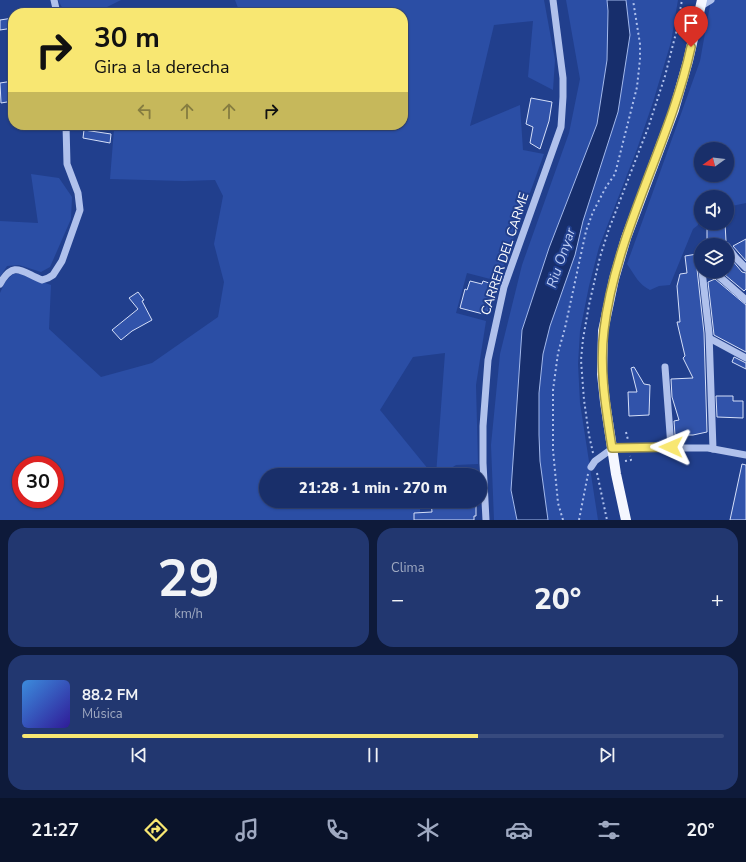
<!DOCTYPE html>
<html lang="es">
<meta charset="utf-8">
<style>
body{margin:0;font-family:"Nunito Sans",sans-serif;background:#223770;color:#f1f3f6;height:100vh;display:flex;flex-direction:column;font-size:15px;white-space:nowrap}
*{box-sizing:border-box;margin:0}
p{font-size:13px;color:#9fa9c1}
.icon{flex:none;width:22px;height:22px;fill:none;stroke:currentColor;stroke-width:2;stroke-linecap:round;stroke-linejoin:round}
.map{position:relative;height:520px;overflow:hidden}
.sheet{display:flex;flex-direction:column;gap:8px;padding:8px;background:#0e1a3a;flex:1}
.sheet>*{flex:none}
.hud{position:absolute;left:8px;top:8px;width:400px;height:122px;border-radius:16px;box-shadow:0 1px 3px #0004,0 0 0 1px #374a7e;background:#f8e772;color:#111;overflow:hidden}
.needle{width:26px;rotate:255deg}
.tools{position:absolute;left:694px;top:142px;display:grid;gap:8px}
.tools a{display:grid;place-items:center;width:40px;height:40px;border-radius:50%;background:#192f6a;box-shadow:0 1px 3px #0004,0 0 0 1px #374a7e;font-size:20px}
.speed{position:absolute;left:12px;top:456px;display:flex;gap:8px;font-size:20px;font-weight:700;text-align:center}
.speed>*{display:grid;place-content:center;width:52px;height:52px;border-radius:50%;background:#192f6a;box-shadow:0 1px 3px #0004,0 0 0 1px #374a7e;line-height:1}
.speed .limit{border:6px solid #d22;background:#fff;color:#111}
.pin{position:absolute;display:grid;place-items:center;width:34px;height:34px;color:#fff;margin:-41px -17px;border-radius:50% 50% 50% 0;rotate:-45deg;box-shadow:0 0 4px #0007}
.pin .icon{rotate:45deg}
.me{position:absolute;width:44px;margin:-22px;rotate:271deg;stroke-linejoin:round;filter:drop-shadow(0 0 3px #0008)}
.turn{display:flex;align-items:center;gap:14px;height:84px;padding:0 20px;font-size:18px}
.turn .icon{width:52px;height:52px;stroke-width:2.5}
.turn b{display:block;font-size:28px;line-height:34px}
.lanes{display:flex;align-items:center;height:38px;padding:0 20px;background:#0003;justify-content:center;gap:20px;direction:ltr}
.lanes .off{opacity:.35}
.big{font-size:30px;font-weight:800;line-height:1.1}
.sheet .tile{flex:1;display:flex;flex-direction:column;justify-content:center;gap:6px;min-width:0;padding:0 14px;border-radius:16px;background:#223770}
.sheet .dial{align-items:center;gap:0}
.dial b{font-size:52px;line-height:1}
.song{display:flex;align-items:center;gap:12px}
.cover{width:48px;height:48px;border-radius:6px;background:linear-gradient(135deg,hsl(210 70% 55%),hsl(250 70% 35%))}
.played{height:4px;border-radius:2px;background:linear-gradient(90deg,#f8e772 65%,#374a7e 65%)}
.keys{display:flex;justify-content:space-around;direction:ltr}
.heat{display:flex;justify-content:space-between;align-items:center;font-size:22px;direction:ltr}
.sheet .tiles{flex:1;display:grid;gap:8px;grid-template-columns:1fr 1fr}
.tile:last-child{grid-column:span 2}
.trip{position:absolute;left:259px;top:468px;width:228px;height:40px;border-radius:20px;background:#192f6a;box-shadow:0 1px 3px #0004,0 0 0 1px #374a7e;font-weight:800;line-height:40px;text-align:center}
.menu{display:flex;height:64px;justify-content:space-around;align-items:center;background:#0a132a;color:#9fa9c1}
.menu .icon{width:28px;height:28px}
.menu .current{color:#f8e772}
.menu b{font-size:18px;color:#f1f3f6}
.map>svg:first-child{display:block}
</style>
<div class="map">
<svg width="746" height="520" viewBox="0 0 746 520">
<rect width="100%" height="100%" fill="#213f8d"/>
<g fill="#2b4ea5" fill-rule="evenodd">
<polygon points="58,0 121,0 95,13 65,13"/>
<path d="M235 0H544L555 60 553 90 528 77 533 21 494 25 470 126 520 105 523 150 544 154 498 281 467 273 456 313 486 321 476 385 478 464 456 465 440 475H436L445 353 413 357 380 410 433 475H266V501H422L420 504V520H0V293L5 282 13 274H20L51 285 49 329 101 377 152 363 218 317 224 282 214 244 223 196 215 180 184 181 110 179 114 129 111 125H403V13H240ZM21 465H55V499H21Z"/>
<polygon points="566,0 607,0 608,11 607,60 597,124 549,248 522,330 511,490 517,520 494,520 491,445 500,354 522,265 569,133 580,79"/>
<polygon points="626,0 678,0 671,42 653,102 637,149 599,247 589,286 580,331 578,364 580,403 598,520 548,520 540,461 539,435 539,393 543,354 550,326 575,255 583,221 618,112 630,35"/>
<path d="M711 0H746V203L727 207V197H701V208L697 212 698 225 693 229 670 285 659 286 650 290C639 285 634 274 627 264L700 61ZM701 149H727V175H701Z"/>
<polygon points="31,174 59,178 72,197 71,219 50,267 41,272 19,265 7,266 0,277 0,221 38,223"/>
</g>
<polygon fill="#172e6c" stroke="#a4baed" points="607,0 626,0 630,35 618,112 583,221 575,255 550,326 543,354 539,393 539,435 540,461 548,520 517,520 511,490 522,330 549,248 597,124 607,60 608,11"/>
<g fill="#3153aa" stroke="#d5dff9">
<polygon points="13,18 13,28 0,30 0,20"/>
<polygon points="13,81 13,101 1,103 0,83"/>
<polygon points="531,98 552,102 549,121 540,149 530,143 533,127 526,124"/>
<polygon points="84,130 111,134 110,143 83,138"/>
<polygon points="707,223 725,223 726,241 722,245 707,245"/>
<polygon points="746,239 746,261 733,246"/>
<polygon points="697,254 697,257 695,262 697,269 704,333 707,432 693,435 675,435 674,421 679,420 672,397 671,379 693,378 683,358 685,356 677,322 680,322 677,286 680,274 687,273 685,256"/>
<polygon points="727,254 742,272 746,273 746,289 744,291 725,275 727,274"/>
<polygon points="715,279 746,305 746,352 714,335 708,282"/>
<polygon points="470,281 482,284 483,281 495,285 487,315 460,308 465,289 467,290"/>
<polygon points="138,292 144,300 142,301 152,320 132,331 121,340 112,330 138,309 129,298"/>
<polygon points="734,357 746,363 746,369 732,362"/>
<polygon points="634,367 644,384 650,385 649,415 629,416 628,392 637,392 631,368"/>
<polygon points="716,396 733,396 733,401 743,401 743,418 717,417"/>
<polygon points="742,464 746,465 746,520 730,520"/>
<polygon points="431,501 473,501 473,505 476,505 476,516 474,516 474,520 414,520 414,513 432,512"/>
</g>
<g fill="none" stroke-linecap="round" stroke-linejoin="round">
<g stroke="#b0c1ec" stroke-width="2" stroke-dasharray="2 3" stroke-linecap="butt">
<polyline points="626,432 628,440"/>
<polyline points="593,453 589,435 584,400 581,360 583,339 589,305 600,257 609,229 648,128 665,76 676,33 682,0"/>
<polyline points="625,461 631,460 630,456"/>
<polyline points="597,473 607,520"/>
<polyline points="563,520 558,503 553,450 553,390 558,353 565,328 586,231 593,212 606,187 615,174 637,87 640,59 640,44 633,0"/>
<polyline points="579,520 588,474"/>
</g>
<g stroke="#b0c1ec" stroke-width="7">
<polyline points="54,0 57,13"/>
<polyline points="701,6 711,0"/>
<polyline points="727,246 736,258 746,268"/>
<polyline points="700,261 701,266"/>
<polyline points="702,271 709,333 713,449"/>
<polyline points="713,271 746,300"/>
<path d="M0 284C14 259 23 273 42 280L48 278 53 275 62 261 80 210 78 193 67 164 66 125"/>
<polyline points="711,339 746,358"/>
<polyline points="665,367 671,447"/>
<polyline points="591,467 595,461 613,448 708,448 746,455"/>
<polyline points="486,520 483,463 483,426 488,360 504,287 561,127 563,97 563,78 553,0"/>
</g>
<polyline stroke="#f5f7ff" stroke-width="10" points="626,520 616,474 605,402 602,374 603,331 614,279 626,238 674,110 688,61 702,0"/>
</g>
<g fill="none" stroke-linecap="round" stroke-linejoin="round">
<defs>
<path id="route" d="M671 447 612 448C606 409 599 369 604 330 616 231 670 144 691 47"/>
</defs>
<use href="#route" stroke="#a1964a" stroke-width="10"/>
<use href="#route" stroke="#f8e772" stroke-width="7"/>
</g>
<g text-anchor="middle" dominant-baseline="central" stroke-width="4" stroke-linejoin="round" paint-order="stroke">
<g font-size="13" fill="#fff" stroke="#213f8d">
<text transform="translate(505 254) rotate(-72)">CARRER DEL CARME</text>
</g>
<g font-size="14" font-style="italic" fill="#bcccf3" stroke="#213f8d">
<text transform="translate(561 258) rotate(-71)">Riu Onyar</text>
</g>
</g>
</svg>
<div class="tools">
<a><svg class="needle" viewBox="-14 -14 28 28"><path d="M0-13l5 13h-10z" fill="#e53935"/><path d="M0 13l5-13h-10z" fill="#9fa9c1"/></svg></a>
<a><svg class="icon" aria-label="sound" viewBox="0 0 24 24"><path d="M4 9h4l5-4v14l-5-4H4zM17 9q2 3 0 6"/></svg></a>
<a><svg class="icon" aria-label="layers" viewBox="0 0 24 24"><path d="M12 4l9 5-9 5-9-5zM3 14l9 5 9-5"/></svg></a>
</div>
<div class="speed"><div class="limit">30</div></div>
<div class="pin" style="left:691px;top:47px;background:#d93025"><svg class="icon" aria-label="arrive" viewBox="0 0 24 24"><path d="M6 21V4h12l-3 4 3 4H6"/></svg></div>
<svg class="me" style="left:671px;top:447px" viewBox="-20 -20 40 40"><path d="M0-17L14 15 0 8-14 15z" fill="#f8e772" stroke="#fff" stroke-width="4"/></svg>
<div class="trip">21:28 · 1 min · 270 m</div>
<div class="hud">
<div class="turn"><svg class="icon" aria-label="right" viewBox="0 0 24 24"><path d="M7 20v-9h11M14 6l5 5-5 5"/></svg><div><b>30 m</b>Gira a la derecha</div></div>
<div class="lanes"><svg class="icon off" aria-label="left" viewBox="0 0 24 24"><path d="M17 20v-9H6M10 6l-5 5 5 5"/></svg><svg class="icon off" aria-label="ahead" viewBox="0 0 24 24"><path d="M12 20V5M6 11l6-6 6 6"/></svg><svg class="icon off" aria-label="ahead" viewBox="0 0 24 24"><path d="M12 20V5M6 11l6-6 6 6"/></svg><svg class="icon" aria-label="right" viewBox="0 0 24 24"><path d="M7 20v-9h11M14 6l5 5-5 5"/></svg></div>
</div>
</div>
<section class="sheet">
<div class="tiles">
<div class="tile dial"><b>29</b><p>km/h</p></div>
<div class="tile"><p>Clima</p>
<div class="heat"><a>−</a><b class="big">20°</b><a>+</a></div>
</div>
<div class="tile">
<div class="song"><i class="cover"></i><div><b>88.2 FM</b><p>Música</p></div></div>
<div class="played"></div>
<div class="keys"><svg class="icon" aria-label="previous" viewBox="0 0 24 24"><path d="M18 5L8 12l10 7zM5 5v14"/></svg><svg class="icon" aria-label="pause" viewBox="0 0 24 24"><path d="M8 5v14M16 5v14"/></svg><svg class="icon" aria-label="next" viewBox="0 0 24 24"><path d="M6 5l10 7-10 7zM19 5v14"/></svg></div>
</div>
</div>
</section>
<nav class="menu">
<b>21:27</b>
<svg class="icon current" aria-label="directions" viewBox="0 0 24 24"><path d="M12 3l9 9-9 9-9-9zM9 14v-3h6M13 9l2 2-2 2"/></svg>
<svg class="icon" aria-label="music" viewBox="0 0 24 24"><path d="M9 18V5l10-2v13"/><circle cx="6" cy="18" r="3"/><circle cx="16" cy="16" r="3"/></svg>
<svg class="icon" aria-label="phone" viewBox="0 0 24 24"><path d="M5 4h4l2 5-3 2q2 4 5 5l2-3 5 2v4C11 20 4 13 5 4z"/></svg>
<svg class="icon" aria-label="climate" viewBox="0 0 24 24"><path d="M12 3v18M4 7l16 10M4 17L20 7"/></svg>
<svg class="icon" aria-label="car" viewBox="0 0 24 24"><path d="M5 17H2v-5l4-1 3-4h7l3 4 3 1v5h-3M9 17h6M6 11h13"/><circle cx="7" cy="17" r="2"/><circle cx="17" cy="17" r="2"/></svg>
<svg class="icon" aria-label="filters" viewBox="0 0 24 24"><path d="M4 7h16M4 17h16"/><circle cx="9" cy="7" r="2"/><circle cx="15" cy="17" r="2"/></svg>
<b>20°</b>
</nav>
